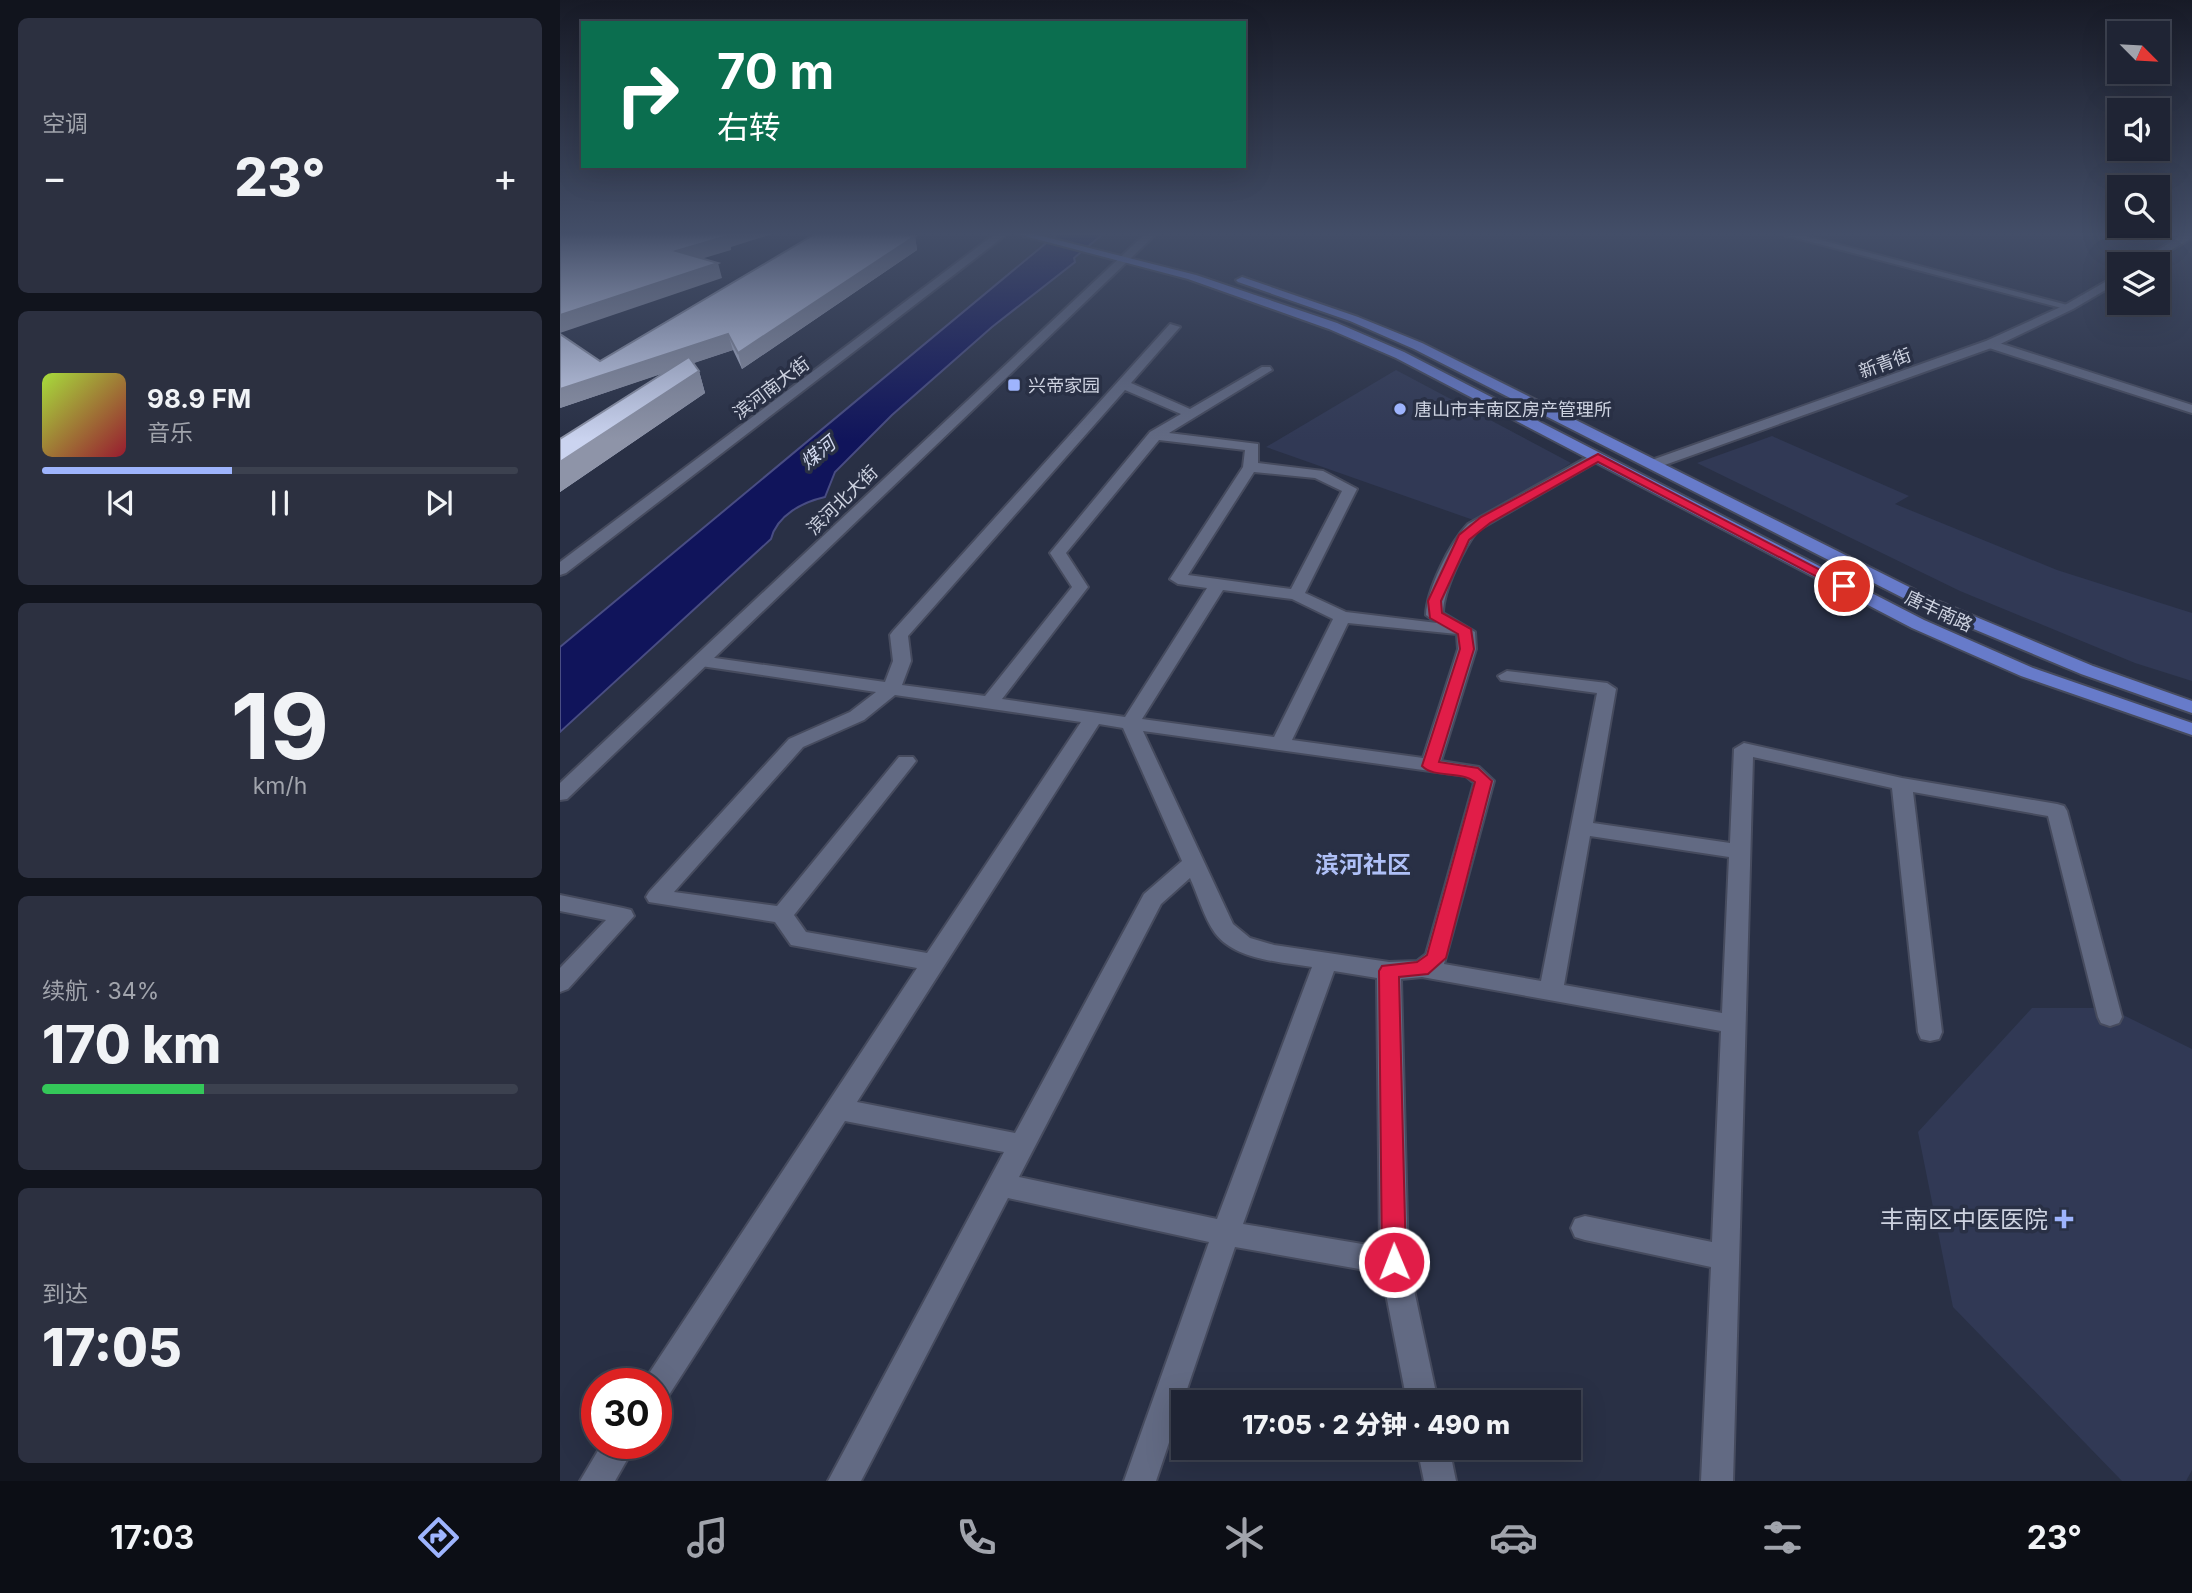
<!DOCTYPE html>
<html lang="zh">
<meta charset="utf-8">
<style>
body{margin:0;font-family:Inter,"Noto Sans SC",sans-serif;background:#2c3040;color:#f1f3f6;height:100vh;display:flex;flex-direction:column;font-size:26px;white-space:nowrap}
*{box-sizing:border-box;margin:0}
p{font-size:23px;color:#a1a4ac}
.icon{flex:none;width:38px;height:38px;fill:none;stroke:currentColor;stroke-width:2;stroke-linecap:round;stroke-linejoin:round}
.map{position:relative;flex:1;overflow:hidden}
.side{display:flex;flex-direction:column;gap:18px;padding:18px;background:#11141d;width:560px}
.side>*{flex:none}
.guide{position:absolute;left:21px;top:21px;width:665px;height:147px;border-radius:0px;box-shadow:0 7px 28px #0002,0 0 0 2px #3c414f;background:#0b6e4f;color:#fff;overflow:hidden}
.needle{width:46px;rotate:114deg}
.fabs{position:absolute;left:1547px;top:21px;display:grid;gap:14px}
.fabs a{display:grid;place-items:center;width:63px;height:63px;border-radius:0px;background:#1f2434;box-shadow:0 7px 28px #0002,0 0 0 2px #3c414f;font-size:35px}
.speed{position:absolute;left:21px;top:1368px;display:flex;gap:14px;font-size:35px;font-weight:700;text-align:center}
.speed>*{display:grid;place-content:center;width:91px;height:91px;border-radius:50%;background:#1f2434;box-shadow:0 7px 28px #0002,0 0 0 2px #3c414f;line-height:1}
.speed .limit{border:10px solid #d22;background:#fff;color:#111}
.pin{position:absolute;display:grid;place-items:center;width:60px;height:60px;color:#fff;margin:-30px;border:4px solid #fff;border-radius:50%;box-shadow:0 2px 7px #0007}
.me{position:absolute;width:77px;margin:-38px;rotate:359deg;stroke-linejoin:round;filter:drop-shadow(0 0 5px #0008)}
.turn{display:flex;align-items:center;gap:24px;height:147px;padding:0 21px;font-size:32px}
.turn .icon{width:91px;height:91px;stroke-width:2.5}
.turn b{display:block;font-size:49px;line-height:60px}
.big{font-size:52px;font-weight:800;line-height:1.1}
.side .card{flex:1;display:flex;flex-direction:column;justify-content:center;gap:10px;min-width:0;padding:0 24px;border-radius:10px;background:#2c3040}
.side .dial{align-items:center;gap:0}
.dial b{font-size:91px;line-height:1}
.song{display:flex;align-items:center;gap:21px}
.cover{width:84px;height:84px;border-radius:10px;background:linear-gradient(135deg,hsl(80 70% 55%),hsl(350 70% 35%))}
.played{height:7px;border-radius:4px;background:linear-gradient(90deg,#9eb4fd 40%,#3c414f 40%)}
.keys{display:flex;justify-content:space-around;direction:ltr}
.heat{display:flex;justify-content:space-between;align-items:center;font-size:38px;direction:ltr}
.charge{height:10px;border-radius:5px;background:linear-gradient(90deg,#34c759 34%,#3c414f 0)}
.trip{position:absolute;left:611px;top:1390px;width:410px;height:70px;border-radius:0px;background:#1f2434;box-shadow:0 7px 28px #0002,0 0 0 2px #3c414f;font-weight:800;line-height:70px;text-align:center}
.tab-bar{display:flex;height:112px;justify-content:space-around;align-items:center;background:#0c0e15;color:#a1a4ac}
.tab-bar .icon{width:49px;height:49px}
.tab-bar .on{color:#9eb4fd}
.tab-bar b{font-size:32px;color:#f1f3f6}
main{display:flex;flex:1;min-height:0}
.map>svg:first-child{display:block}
</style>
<main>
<section class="side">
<div class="card"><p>空调</p>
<div class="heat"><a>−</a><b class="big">23°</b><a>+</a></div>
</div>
<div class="card">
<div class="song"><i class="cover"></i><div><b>98.9 FM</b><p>音乐</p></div></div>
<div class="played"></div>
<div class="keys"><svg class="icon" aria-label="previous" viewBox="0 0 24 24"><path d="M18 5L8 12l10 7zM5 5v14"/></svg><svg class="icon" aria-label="pause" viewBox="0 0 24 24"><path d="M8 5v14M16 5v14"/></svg><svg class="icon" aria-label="next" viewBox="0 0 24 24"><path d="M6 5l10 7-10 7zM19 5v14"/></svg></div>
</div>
<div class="card dial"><b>19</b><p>km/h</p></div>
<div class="card"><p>续航 · 34%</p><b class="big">170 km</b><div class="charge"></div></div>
<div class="card"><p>到达</p><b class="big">17:05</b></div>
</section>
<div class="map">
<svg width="1632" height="1481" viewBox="0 0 1632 1481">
<rect width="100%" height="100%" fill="#293045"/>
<g fill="#313955">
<polygon points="836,370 1011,463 919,522 706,447"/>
<polygon points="1212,436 1349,496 1335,504 1497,570 1632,613 1632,681 1575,663 1400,591 1137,463"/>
<polygon points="1472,1008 1549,1008 1632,1049 1632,1470 1626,1481 1562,1481 1393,1307 1358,1132"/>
</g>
<path fill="#10145b" stroke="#494d83" stroke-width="2" d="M497 234H543L514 258 515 262 432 327 332 415 275 472 265 497C243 502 217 515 211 539L0 732V647Z"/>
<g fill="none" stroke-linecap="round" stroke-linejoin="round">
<defs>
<g id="minor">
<polygon points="1221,234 1238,234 1515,307 1509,310"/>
<path d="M610 324 620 327 571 383 630 409 702 367H710L712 370 609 433 698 444V463L763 471 797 489 745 593 786 612 877 623 866 615C867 589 890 543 908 524L1033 454 1038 453 1045 457 918 530C904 547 883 591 883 613L915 632 916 649 881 761 919 767 934 781 884 964 981 981 1037 693 941 680 938 676 947 671 1047 683 1056 689 1033 823 1170 843 1174 749 1184 743 1342 778 1497 804 1504 806 1507 811 1562 1017 1559 1023 1550 1026 1541 1023 1538 1017 1488 816 1353 792 1382 1032 1379 1039 1370 1041 1361 1039 1358 1032 1332 788 1193 757 1173 1481H1141L1151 1267 1025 1240 1015 1237 1011 1228 1015 1219 1025 1216 1152 1242 1161 1031 862 977 841 979 848 1262 878 1402H847L822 1273 675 1247 596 1481H564L649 1242 448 1198 301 1481H268L444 1152 285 1121 107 1398 96 1403V1384H82L357 968 231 945 215 922 89 902 86 897 89 892 229 739 290 712 316 692 141 666 132 661 141 656 325 682 333 661 330 635 333 631ZM565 390 621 414 590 432 490 553 512 587 425 696 342 685 351 661 348 636ZM599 440 685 450 683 467 610 579 618 584 647 588 565 717 442 699 528 587 506 553ZM694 472 755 478 782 491 731 589 628 575ZM663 590 732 599 773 619 714 737 582 719ZM788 623 897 634 898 649 863 758 732 740ZM335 695 521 722 367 953 246 932 234 915 353 765 356 761 353 757H339L217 906 114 892 243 747 304 720ZM539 724 563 728 622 861 584 894 455 1133 297 1102ZM583 731 906 776 914 783 866 954 857 961 829 962 714 945 690 938 673 924ZM1030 836 1169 857 1162 1013 1004 985ZM630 878C638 895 644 918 655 933 675 960 721 962 752 967L657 1219 459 1177 601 904ZM774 971 817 978 820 1247 683 1224Z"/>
<polygon points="1430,340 1632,405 1632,413 1426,347 1424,344"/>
<polygon points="0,895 63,908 71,910 74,916 8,989 0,992 0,968 46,920 0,911"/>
<polygon points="42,1444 76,1444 55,1481 20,1481"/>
<polygon points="857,1447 889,1447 896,1481 864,1481"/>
</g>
<g id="tertiary">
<polygon points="435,234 447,234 6,573 0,575 0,562"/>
<polygon points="1624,234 1632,234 1632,238 1587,264 1575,264"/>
<polygon points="1559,274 1559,282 1513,309 1434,347 1099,467 1094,468 1087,464 1089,461 1426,341 1505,305"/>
</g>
<polygon id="secondary" points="585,234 596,234 7,799 0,800 0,783"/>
<g id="primary">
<polygon points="457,234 474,234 636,275 777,323 844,352 1364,620 1473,668 1632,723 1632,735 1461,676 1352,628 836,358 769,329 628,279"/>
<polygon points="682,277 798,317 862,343 1373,599 1533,666 1632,701 1632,713 1521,674 1361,607 854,349 790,321 678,282 676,280"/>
</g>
</defs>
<use href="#minor" stroke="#464b5e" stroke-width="4"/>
<use href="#tertiary" stroke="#464b5e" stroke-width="4"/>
<use href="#secondary" stroke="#464b5e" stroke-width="4"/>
<use href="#primary" stroke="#464b5e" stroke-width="4"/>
<use href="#minor" fill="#626a83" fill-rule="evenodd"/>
<use href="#tertiary" fill="#626a83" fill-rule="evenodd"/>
<use href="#secondary" fill="#626a83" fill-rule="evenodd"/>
<use href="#primary" fill="#677bca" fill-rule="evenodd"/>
</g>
<polygon fill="#afb6ce" points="355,236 357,250 182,369 173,350 133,363 139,371 145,393 0,492 0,439 103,373 0,408 40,361"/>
<g fill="#8e94a8">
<polygon points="167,234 212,234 171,247 171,250 121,265 116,251"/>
<polygon points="355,236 357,250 182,369 178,353"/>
<polygon points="158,263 162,278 0,333 0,315"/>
<polygon points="168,334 173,350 0,408 0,389"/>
<polygon points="139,371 145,393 0,492 0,462"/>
</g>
<g fill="#cbd4f0" stroke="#8e94a8" stroke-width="2">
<polygon points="0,234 167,234 167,236 116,251 158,263 0,315"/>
<polygon points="255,234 332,234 355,236 178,353 168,334 0,389 0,334 40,361"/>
<polygon points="129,357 139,371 0,462 0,439"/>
</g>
<linearGradient id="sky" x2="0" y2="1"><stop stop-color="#171a26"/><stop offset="0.53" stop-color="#434e68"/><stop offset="1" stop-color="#434e68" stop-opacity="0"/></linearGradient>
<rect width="1632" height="441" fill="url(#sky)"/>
<path fill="#e11d48" stroke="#92132f" stroke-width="2" d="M1038 454 1291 586 1289 589H1280L1038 462 930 523 909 540 881 601 882 613 911 629 914 649 879 762 918 768 932 781 886 958 868 974 839 977 846 1262 842 1269 834 1272 826 1269 822 1262 819 971 822 966 857 962 867 955 915 782C900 770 875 779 862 766L900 649 898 634 870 618 868 601 899 535 921 517Z"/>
<g fill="#9eb4fd" stroke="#293045" stroke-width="2.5">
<rect x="447" y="378" width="14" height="14" rx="3.5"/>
<circle cx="840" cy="409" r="7"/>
<path d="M1500.5 1208.5h7v7h7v7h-7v7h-7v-7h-7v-7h7z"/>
</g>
<g text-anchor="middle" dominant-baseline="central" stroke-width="7" stroke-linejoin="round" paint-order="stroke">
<g font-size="18" fill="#cdd2e0" stroke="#293045">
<text transform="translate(1325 363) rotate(-20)">新青街</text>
<text transform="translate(211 388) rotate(-37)">滨河南大街</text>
<text transform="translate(282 500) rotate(-44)">滨河北大街</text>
<text transform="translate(1379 611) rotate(25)">唐丰南路</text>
</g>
<g font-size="18" fill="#cdd2e0" stroke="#293045" text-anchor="start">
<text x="468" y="385">兴帝家园</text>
<text x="854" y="409">唐山市丰南区房产管理所</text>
</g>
<g font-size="19" font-style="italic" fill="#d4dbf1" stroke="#293045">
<text transform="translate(258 453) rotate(-40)">煤河</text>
</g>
<g font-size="24" font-weight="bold" fill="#afc0f7" stroke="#293045">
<text x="803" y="864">滨河社区</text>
</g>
<g font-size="24" fill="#cdd2e0" stroke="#293045" text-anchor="end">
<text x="1488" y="1219">丰南区中医医院</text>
</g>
</g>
</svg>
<div class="fabs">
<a><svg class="needle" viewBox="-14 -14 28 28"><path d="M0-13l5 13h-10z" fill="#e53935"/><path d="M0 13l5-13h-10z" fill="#a1a4ac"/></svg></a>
<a><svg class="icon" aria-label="sound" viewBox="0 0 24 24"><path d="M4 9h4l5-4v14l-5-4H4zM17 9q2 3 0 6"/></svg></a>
<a><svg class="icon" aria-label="search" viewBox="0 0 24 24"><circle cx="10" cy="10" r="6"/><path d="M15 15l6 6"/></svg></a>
<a><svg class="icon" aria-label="layers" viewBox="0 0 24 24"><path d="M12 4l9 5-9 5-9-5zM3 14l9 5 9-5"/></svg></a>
</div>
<div class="speed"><div class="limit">30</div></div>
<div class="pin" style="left:1284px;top:586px;background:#d93025"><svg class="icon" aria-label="arrive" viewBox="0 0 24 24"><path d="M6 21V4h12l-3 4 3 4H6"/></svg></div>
<svg class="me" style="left:834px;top:1262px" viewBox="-20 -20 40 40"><circle r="17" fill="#e11d48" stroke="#fff" stroke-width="3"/><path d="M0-11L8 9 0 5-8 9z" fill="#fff"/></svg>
<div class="trip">17:05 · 2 分钟 · 490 m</div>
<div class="guide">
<div class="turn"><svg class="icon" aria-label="right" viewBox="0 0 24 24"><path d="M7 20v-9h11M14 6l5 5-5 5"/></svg><div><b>70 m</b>右转</div></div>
</div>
</div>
</main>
<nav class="tab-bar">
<b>17:03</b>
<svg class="icon on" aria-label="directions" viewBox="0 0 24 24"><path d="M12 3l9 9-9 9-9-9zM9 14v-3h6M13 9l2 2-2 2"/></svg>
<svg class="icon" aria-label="music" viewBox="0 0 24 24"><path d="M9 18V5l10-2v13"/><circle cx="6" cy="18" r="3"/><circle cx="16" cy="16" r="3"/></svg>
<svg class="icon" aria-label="phone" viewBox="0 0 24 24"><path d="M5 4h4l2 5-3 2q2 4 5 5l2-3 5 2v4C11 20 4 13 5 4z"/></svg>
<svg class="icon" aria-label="climate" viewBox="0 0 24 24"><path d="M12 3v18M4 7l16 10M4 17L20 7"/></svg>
<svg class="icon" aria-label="car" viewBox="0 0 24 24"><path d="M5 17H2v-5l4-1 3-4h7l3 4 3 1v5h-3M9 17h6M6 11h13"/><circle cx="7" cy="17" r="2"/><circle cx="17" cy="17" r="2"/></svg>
<svg class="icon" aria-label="filters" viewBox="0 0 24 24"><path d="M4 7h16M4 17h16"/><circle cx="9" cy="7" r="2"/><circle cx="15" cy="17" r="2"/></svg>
<b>23°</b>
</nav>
